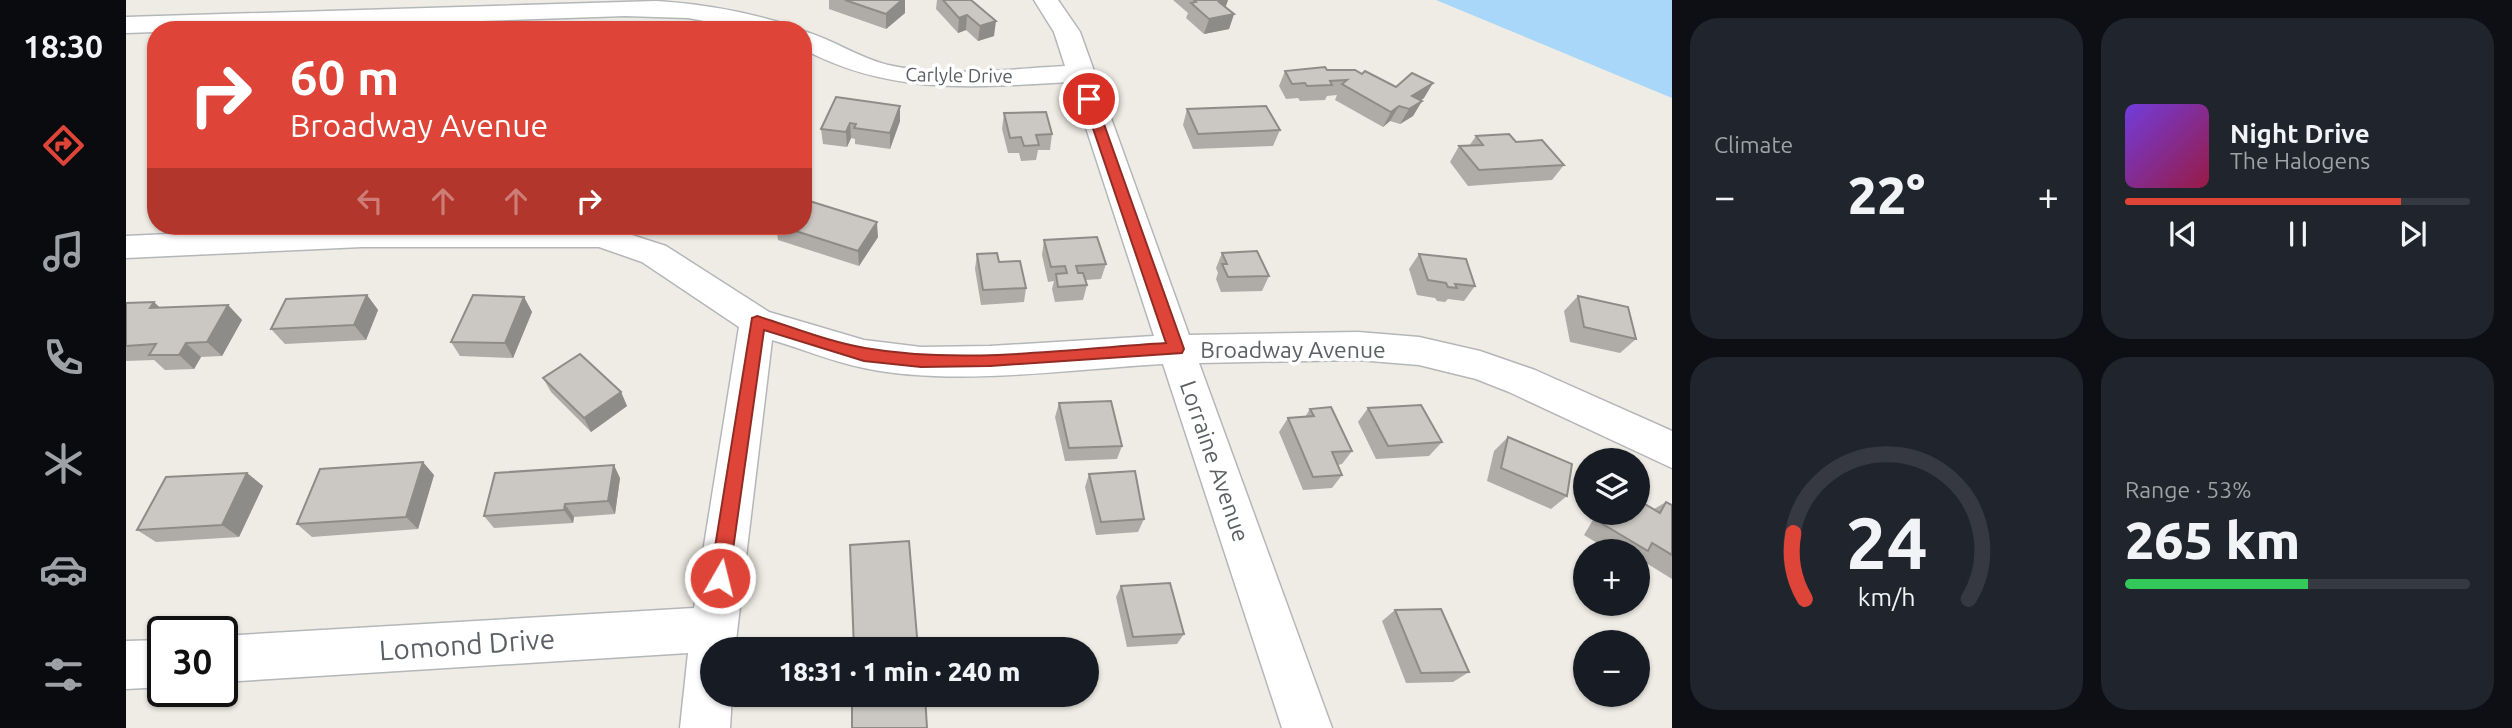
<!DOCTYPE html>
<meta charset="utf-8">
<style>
body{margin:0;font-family:Ubuntu,sans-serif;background:#20242c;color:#f1f3f6;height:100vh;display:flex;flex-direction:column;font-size:26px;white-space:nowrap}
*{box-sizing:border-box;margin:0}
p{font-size:23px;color:#9ea1a6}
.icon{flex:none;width:38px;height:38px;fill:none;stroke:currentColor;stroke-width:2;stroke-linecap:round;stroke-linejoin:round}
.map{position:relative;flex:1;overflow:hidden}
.drawer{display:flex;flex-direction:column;gap:18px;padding:18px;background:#0d0f14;width:840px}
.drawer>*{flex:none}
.hud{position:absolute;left:21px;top:21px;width:665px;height:214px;border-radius:28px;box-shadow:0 2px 5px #0004;background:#df4438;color:#fff;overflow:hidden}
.buttons{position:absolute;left:1447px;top:448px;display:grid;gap:14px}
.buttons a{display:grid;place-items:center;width:77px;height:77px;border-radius:50%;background:#171b24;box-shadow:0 2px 5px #0004;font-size:35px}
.speed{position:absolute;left:21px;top:616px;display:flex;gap:14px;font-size:35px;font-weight:700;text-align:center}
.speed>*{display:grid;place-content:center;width:91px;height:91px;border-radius:50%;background:#171b24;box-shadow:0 2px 5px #0004;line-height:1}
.speed .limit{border:4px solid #111;border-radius:10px;background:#fff;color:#111}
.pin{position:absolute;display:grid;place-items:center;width:60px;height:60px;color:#fff;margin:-30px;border:4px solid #fff;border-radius:50%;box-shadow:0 2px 7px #0007}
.me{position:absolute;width:77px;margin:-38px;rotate:8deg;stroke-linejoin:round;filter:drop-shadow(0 0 5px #0008)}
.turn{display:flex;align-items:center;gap:24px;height:147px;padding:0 28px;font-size:32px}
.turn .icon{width:91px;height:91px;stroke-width:2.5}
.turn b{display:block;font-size:49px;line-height:60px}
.lanes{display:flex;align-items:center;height:66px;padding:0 28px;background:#0003;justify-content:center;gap:35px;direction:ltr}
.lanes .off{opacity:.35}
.big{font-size:52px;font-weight:800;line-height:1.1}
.drawer .widget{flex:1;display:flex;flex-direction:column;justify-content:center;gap:10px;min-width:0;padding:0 24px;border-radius:28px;background:#20242c}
.drawer .dial{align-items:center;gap:0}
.dial svg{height:182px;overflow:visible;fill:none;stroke:#363941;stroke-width:7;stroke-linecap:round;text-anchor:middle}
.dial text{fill:#f1f3f6;stroke:none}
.song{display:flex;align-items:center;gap:21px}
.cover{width:84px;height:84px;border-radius:10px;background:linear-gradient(135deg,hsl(260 70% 55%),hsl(340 70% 35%))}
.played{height:7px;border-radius:4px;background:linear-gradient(90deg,#df4438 80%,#363941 80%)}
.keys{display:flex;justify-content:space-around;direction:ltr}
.heat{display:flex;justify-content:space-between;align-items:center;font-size:38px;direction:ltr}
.charge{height:10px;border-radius:5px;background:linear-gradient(90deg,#34c759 53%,#363941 0)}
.drawer .tiles{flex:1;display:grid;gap:18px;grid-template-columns:repeat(2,1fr)}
.trip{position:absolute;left:574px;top:637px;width:399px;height:70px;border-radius:35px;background:#171b24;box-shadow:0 2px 5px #0004;font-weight:800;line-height:70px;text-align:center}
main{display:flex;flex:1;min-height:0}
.menu{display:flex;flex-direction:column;width:126px;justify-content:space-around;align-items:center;background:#090b0e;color:#9ea1a6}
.menu .icon{width:49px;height:49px}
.menu .selected{color:#df4438}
.menu b{font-size:32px;color:#f1f3f6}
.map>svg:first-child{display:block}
</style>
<main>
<nav class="menu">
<b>18:30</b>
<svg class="icon selected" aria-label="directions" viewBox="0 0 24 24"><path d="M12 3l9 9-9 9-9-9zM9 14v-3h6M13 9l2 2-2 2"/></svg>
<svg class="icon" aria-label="music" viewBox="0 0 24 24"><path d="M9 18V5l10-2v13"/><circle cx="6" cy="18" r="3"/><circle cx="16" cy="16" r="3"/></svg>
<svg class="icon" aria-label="phone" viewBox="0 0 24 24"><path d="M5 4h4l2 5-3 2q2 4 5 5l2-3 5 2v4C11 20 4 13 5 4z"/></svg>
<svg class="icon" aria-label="climate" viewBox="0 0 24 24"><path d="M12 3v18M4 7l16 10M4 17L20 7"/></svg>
<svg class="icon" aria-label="car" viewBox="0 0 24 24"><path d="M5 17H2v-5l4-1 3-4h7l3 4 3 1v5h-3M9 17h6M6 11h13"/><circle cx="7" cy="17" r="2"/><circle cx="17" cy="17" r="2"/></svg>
<svg class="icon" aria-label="filters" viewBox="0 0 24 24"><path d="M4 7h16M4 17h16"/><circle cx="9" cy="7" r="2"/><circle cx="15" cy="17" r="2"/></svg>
</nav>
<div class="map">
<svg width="1546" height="728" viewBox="0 0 1546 728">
<rect width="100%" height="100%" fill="#eeece4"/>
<polygon fill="#a8d7fa" points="1310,0 1546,0 1546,98"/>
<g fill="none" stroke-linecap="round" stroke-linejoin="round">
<defs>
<g id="minor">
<path d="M908 0H932L954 32 1063 335 1232 332 1293 337 1354 351 1409 370 1546 431V468L1383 392 1350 379 1293 365 1232 360 1073 363 1206 728H1156L1037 364C946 369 827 387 738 368 707 362 677 349 646 340L609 649H586V695H606L604 728H554L562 653 96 682V636L568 608 613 327 516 262 473 247H236L0 258V236L214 226H478L540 246 643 312 738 340 795 347 864 346 1028 336 945 82C848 87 766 96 677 49V31C707 39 732 58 762 65 820 78 881 69 939 66L928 32Z"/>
<path d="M530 1C576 4 618 11 662 25L665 30H627L562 18 499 16 0 33V17Z"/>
<polygon points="37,640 37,687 0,689 0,641"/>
</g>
</defs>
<use href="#minor" stroke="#b4b7ba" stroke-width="3"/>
<use href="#minor" fill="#fff" fill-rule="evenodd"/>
</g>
<g fill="#afaca8">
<polygon points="703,0 779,0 779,13 760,29 703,9"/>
<polygon points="811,0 845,0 868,36 852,41 840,30 832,33 810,9"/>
<polygon points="1047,0 1102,0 1099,7 1108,14 1103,29 1078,34 1060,18 1062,13"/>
<polygon points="1201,70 1236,74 1298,98 1295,100 1296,101 1287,116 1274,124 1264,121 1257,127 1209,100 1211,95 1201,96 1199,100 1174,101 1172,98 1160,99 1153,86 1159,71"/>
<polygon points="710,97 774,121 764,149 729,144 729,139 725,138 721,147 697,144 695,129"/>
<polygon points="1061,109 1154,130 1147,146 1067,149 1057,125"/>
<polygon points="878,113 926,134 924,150 912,150 910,160 895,161 893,153 882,153 876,129"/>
<polygon points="1350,136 1390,142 1438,165 1426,180 1342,186 1324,162 1333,146 1343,146"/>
<polygon points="650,226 677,226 752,237 733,266 652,240"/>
<polygon points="918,240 980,264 975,279 960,280 961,285 957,300 929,302 926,289 928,281 922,282 916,255"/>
<polygon points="1096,253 1143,276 1136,291 1095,292 1090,279 1092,273 1090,268"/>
<polygon points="851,254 873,262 900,288 898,302 855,305 849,269"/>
<polygon points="1293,254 1349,286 1338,301 1322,299 1319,302 1311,301 1309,298 1291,295 1283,269"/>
<polygon points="241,295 252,310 240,340 159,344 145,329"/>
<polygon points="1452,296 1510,339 1494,353 1444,342 1438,311"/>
<polygon points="398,297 406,312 387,358 334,356 325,342"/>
<polygon points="0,303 34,308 102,305 116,320 96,356 75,357 68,369 39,370 28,360 0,361"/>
<polygon points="417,378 495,392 501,406 465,432 425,392"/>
<polygon points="933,403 996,446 991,459 939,461 929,417"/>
<polygon points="1242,408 1316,442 1303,456 1250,459 1232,422"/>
<polygon points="1184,409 1226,451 1216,464 1212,465 1216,475 1206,488 1177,490 1153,432 1162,418 1179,417"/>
<polygon points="1382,437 1441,496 1425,509 1361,481 1368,451"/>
<polygon points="121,473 137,486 113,537 30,542 11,530"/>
<polygon points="963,474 1018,519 1012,532 970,535 959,487"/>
<polygon points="308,475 292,529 186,537 171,524"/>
<polygon points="494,478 489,514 448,517 447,523 368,528 358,516"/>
<polygon points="1540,502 1546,505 1546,579 1512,558 1512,551 1484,551 1458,535 1471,513 1512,513 1528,509"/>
<polygon points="995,586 1058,634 1051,644 1001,647 990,597"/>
<polygon points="1269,610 1343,672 1327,682 1280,683 1256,621"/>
</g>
<g fill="#8e8c88">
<polygon points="776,0 779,0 779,13 760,29 760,14"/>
<polygon points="1102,0 1097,15 1093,2"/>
<polygon points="1108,14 1103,29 1078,34 1083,19"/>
<polygon points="841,15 840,30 832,33 833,18"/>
<polygon points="870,21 868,36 852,41 854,26"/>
<polygon points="1307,83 1298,98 1282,109 1286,96"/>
<polygon points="1296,101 1287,116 1274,124 1283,109"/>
<polygon points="774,106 774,121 764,149 764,133"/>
<polygon points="1273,106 1264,121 1257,127 1265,112"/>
<polygon points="724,123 725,138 721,147 720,132"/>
<polygon points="751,222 752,237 733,266 732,251"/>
<polygon points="241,295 252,310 240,340 228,325"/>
<polygon points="398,297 406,312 387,358 379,343"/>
<polygon points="28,302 44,317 24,308"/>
<polygon points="102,305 116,320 96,356 81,342"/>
<polygon points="60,343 75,357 68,369 53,355"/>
<polygon points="495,392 501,406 465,432 458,418"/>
<polygon points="297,462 308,475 292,529 280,517"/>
<polygon points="488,465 494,478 489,514 482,501"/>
<polygon points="121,473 137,486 113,537 96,525"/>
<polygon points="439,504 448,517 447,523 438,510"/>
</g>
<g fill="#cbc8c3" stroke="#8e8c88" stroke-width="2">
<polygon points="719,0 776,0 760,14"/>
<polygon points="817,0 845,0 870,21 854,26 841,15 833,18"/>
<polygon points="1068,0 1101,0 1093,2 1108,14 1083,19 1065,3 1070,2"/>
<polygon points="1199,67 1201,70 1229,70 1236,74 1239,71 1270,87 1286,73 1307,83 1286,96 1296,101 1283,109 1273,106 1265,112 1216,84 1221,80 1204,81 1206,85 1181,86 1179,83 1166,84 1159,71"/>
<polygon points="710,97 774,106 764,133 728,128 730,124 724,123 720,132 695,129"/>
<polygon points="1140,106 1154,130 1072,134 1061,109"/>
<polygon points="920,112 926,134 910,135 913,145 898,146 895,137 884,138 878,113"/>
<polygon points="1383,134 1390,142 1416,140 1438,165 1353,170 1333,146 1357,145 1350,136"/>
<polygon points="677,199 751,222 732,251 654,226 677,226"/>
<polygon points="971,237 980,264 950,266 952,273 957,273 961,285 932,287 930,274 941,273 939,266 925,267 918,240"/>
<polygon points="1131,251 1143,276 1102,277 1096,264 1101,264 1096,253"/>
<polygon points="871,253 873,262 894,261 900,288 857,290 851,254"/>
<polygon points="1293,254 1340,259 1349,286 1329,284 1331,288 1322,287 1320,283 1302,280"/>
<polygon points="241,295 228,325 145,329 160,299"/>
<polygon points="347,295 398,297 379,343 325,342"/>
<polygon points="1452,296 1502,307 1510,339 1458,327"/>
<polygon points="28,302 24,308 102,305 81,342 60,343 53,355 23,355 30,344 0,346 0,303"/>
<polygon points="454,354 495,392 458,418 417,378"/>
<polygon points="985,401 996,446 943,448 933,403"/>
<polygon points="1295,405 1316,442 1262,446 1242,408"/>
<polygon points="1205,407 1226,451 1206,452 1216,475 1187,477 1162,418 1188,416 1184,409"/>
<polygon points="1382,437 1446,464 1441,496 1375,468"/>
<polygon points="297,462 280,517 171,524 194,469"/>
<polygon points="488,465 482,501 439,504 438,510 358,516 369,473"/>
<polygon points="1009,471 1018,519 975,522 963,474"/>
<polygon points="121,473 96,525 11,530 40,477"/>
<polygon points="1512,500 1534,513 1540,502 1546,505 1546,555 1526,543 1522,551 1475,523 1481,513 1512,513"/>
<polygon points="783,541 792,649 728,649 724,545"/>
<polygon points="1044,583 1058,634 1007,637 995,586"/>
<polygon points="1315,609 1343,672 1295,673 1269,610"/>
<polygon points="726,695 799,695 801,728 726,728"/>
</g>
<path fill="#df4438" stroke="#912c24" stroke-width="2" d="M963 95 969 99 1058 349 1056 353 864 366 795 367 738 361 638 330 603 578 601 584 594 587 587 584 584 578 626 318 631 316C666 327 703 342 739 348 837 365 942 349 1040 343L957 99Z"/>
<g text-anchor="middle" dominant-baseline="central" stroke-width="7" stroke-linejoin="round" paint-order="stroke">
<g font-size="19" fill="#5c6064" stroke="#fff">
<text transform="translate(833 75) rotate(1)">Carlyle Drive</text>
</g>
<g font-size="23" fill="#5c6064" stroke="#fff">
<text x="1167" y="349">Broadway Avenue</text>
<text transform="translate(1089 461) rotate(71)">Lorraine Avenue</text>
</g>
<g font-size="28" fill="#5c6064" stroke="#fff">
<text transform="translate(341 644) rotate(-4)">Lomond Drive</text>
</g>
</g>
</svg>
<div class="buttons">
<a><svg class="icon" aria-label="layers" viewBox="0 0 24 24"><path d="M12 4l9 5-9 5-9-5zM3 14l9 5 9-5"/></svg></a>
<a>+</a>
<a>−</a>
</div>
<div class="speed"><div class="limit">30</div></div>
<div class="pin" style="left:963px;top:99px;background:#d93025"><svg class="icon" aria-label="arrive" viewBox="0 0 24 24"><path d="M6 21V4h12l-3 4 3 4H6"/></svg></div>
<svg class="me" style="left:594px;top:578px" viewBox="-20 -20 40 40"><circle r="17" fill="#df4438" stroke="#fff" stroke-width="3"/><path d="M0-11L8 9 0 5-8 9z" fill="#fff"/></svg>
<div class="trip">18:31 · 1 min · 240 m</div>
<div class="hud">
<div class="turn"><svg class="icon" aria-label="right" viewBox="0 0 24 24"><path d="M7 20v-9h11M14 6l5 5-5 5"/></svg><div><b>60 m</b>Broadway Avenue</div></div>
<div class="lanes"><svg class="icon off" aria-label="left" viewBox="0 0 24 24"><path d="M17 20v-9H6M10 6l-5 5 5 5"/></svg><svg class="icon off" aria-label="ahead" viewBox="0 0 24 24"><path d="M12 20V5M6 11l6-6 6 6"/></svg><svg class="icon off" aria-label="ahead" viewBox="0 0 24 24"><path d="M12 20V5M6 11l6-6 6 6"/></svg><svg class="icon" aria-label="right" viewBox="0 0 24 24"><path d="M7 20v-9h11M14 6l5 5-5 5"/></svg></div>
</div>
</div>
<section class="drawer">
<div class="tiles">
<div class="widget"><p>Climate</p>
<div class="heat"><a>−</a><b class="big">22°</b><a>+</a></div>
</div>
<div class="widget">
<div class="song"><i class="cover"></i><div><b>Night Drive</b><p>The Halogens</p></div></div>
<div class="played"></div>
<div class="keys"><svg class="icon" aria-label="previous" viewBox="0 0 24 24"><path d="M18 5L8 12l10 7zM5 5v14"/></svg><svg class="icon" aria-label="pause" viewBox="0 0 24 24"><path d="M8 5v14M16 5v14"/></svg><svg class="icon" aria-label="next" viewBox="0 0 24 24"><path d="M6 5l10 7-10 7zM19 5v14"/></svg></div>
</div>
<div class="widget dial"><svg viewBox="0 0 100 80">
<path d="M14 69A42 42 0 1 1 86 69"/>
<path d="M14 69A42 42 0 0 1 9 40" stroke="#df4438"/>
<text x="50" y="56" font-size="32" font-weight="700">24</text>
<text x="50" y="72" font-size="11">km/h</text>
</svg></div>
<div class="widget"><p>Range · 53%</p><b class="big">265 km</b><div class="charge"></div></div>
</div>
</section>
</main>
